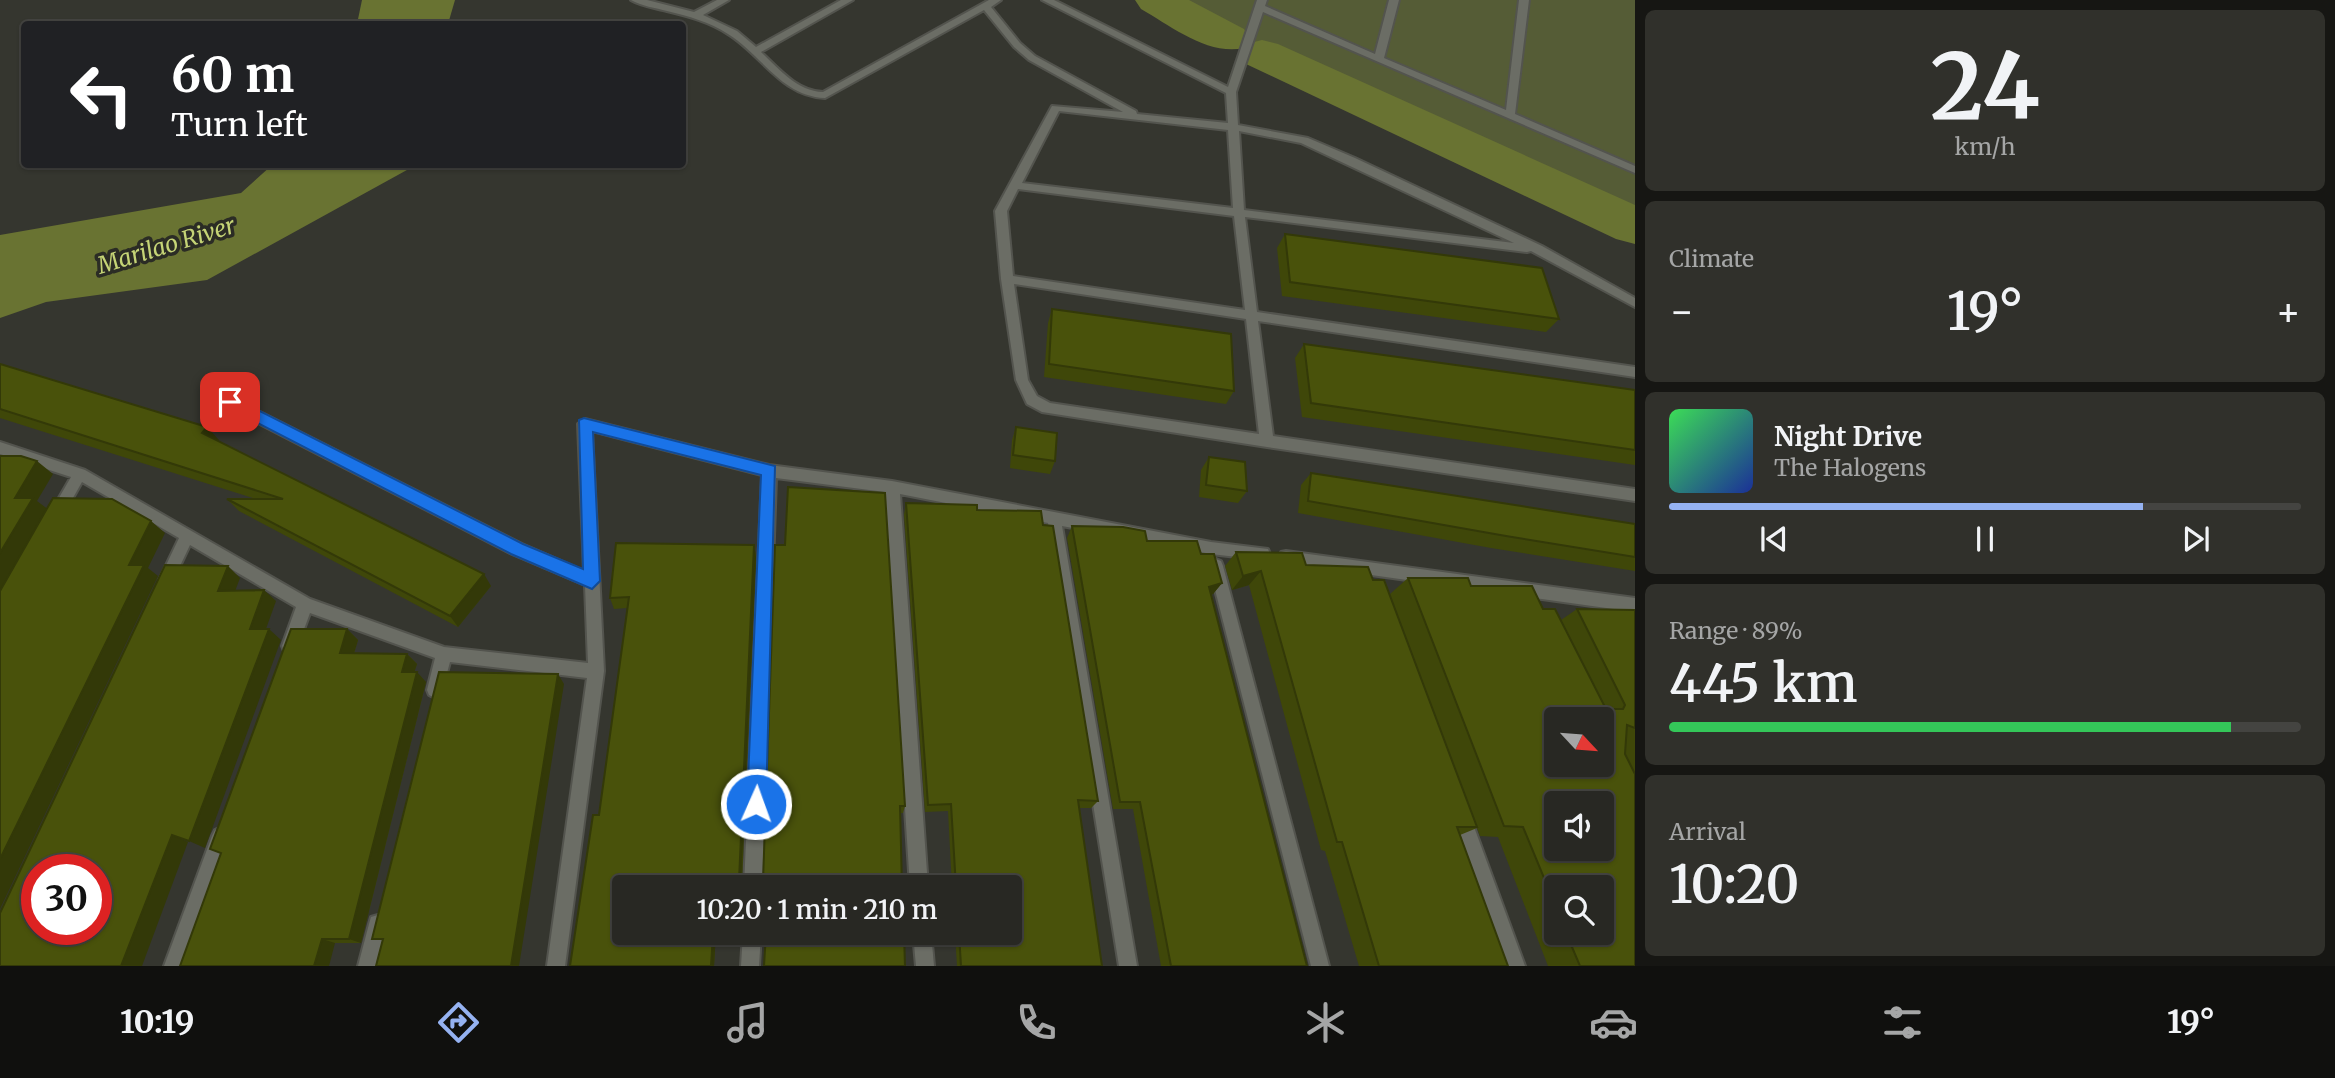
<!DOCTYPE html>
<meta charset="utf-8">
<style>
body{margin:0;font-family:Merriweather,serif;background:#30302b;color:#f1f3f6;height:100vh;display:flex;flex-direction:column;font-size:26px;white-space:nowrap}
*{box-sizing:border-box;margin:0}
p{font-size:23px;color:#a5a6a6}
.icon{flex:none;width:38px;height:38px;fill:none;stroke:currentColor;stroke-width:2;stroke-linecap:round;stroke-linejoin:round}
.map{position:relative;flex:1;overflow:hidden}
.side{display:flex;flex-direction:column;gap:10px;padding:10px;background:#161613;width:700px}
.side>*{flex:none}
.top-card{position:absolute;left:21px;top:21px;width:665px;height:147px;border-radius:7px;box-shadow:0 2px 5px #0004,0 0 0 2px #444441;background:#202124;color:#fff;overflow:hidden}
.needle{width:46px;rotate:116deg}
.fabs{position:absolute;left:1544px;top:707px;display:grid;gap:14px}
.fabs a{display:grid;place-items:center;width:70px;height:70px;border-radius:7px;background:#282823;box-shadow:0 2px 5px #0004,0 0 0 2px #444441;font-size:35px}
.speed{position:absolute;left:21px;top:854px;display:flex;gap:14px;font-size:35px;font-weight:700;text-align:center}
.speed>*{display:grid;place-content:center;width:91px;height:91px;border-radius:50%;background:#282823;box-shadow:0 2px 5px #0004,0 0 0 2px #444441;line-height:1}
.speed .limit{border:10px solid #d22;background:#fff;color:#111}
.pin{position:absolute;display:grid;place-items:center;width:60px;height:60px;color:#fff;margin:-30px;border-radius:14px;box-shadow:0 4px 10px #0006}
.me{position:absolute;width:77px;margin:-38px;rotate:2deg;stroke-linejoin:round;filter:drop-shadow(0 0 5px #0008)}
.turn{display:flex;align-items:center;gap:24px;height:147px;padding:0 35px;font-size:32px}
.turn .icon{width:91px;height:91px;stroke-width:2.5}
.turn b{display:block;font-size:49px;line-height:60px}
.big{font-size:52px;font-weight:600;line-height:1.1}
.side .card{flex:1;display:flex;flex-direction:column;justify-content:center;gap:10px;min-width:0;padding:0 24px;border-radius:10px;background:#30302b}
.side .dial{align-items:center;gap:0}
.dial b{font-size:91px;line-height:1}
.song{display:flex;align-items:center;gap:21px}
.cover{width:84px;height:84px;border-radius:10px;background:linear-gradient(135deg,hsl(130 70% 55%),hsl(230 70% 35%))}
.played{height:7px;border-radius:4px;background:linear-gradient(90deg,#95b2f1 75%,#444441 75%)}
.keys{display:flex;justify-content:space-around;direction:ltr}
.heat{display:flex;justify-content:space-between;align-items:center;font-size:38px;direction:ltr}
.charge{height:10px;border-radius:5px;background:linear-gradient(90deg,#34c759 89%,#444441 0)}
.trip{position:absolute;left:612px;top:875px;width:410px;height:70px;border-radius:7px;background:#282823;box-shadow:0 2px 5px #0004,0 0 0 2px #444441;font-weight:600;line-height:70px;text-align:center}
.dock{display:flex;height:112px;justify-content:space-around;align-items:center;background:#10100e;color:#a5a6a6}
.dock .icon{width:49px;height:49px}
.dock .selected{color:#95b2f1}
.dock b{font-size:32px;color:#f1f3f6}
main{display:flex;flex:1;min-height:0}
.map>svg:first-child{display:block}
</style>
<main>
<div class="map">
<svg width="1635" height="966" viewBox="0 0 1635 966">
<rect width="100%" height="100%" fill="#35362f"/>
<polygon fill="#555c36" points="1167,0 1635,0 1635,222 1268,51"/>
<g fill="#697332">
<polygon points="362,0 455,0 448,24 357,24"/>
<polygon points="272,165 416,165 207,280 46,302 0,318 0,235 241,193"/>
</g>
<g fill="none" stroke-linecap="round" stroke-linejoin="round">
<path fill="#697332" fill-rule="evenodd" d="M1135 0H1189L1244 29 1250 38 1246 44 1262 40 1278 44 1635 205V244L1616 239 1246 64 1239 54 1244 48C1208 56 1171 26 1141 9Z"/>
<defs>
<g id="street">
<path d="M631 0H647L694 12 717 0H729L703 15 737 31 756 47 841 0H853L761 52C779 69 797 91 823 92L989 0H1001L991 7 1020 43 1035 56 1136 111 1137 114 1228 123 1226 93 1042 0H1054L1228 87 1257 0H1267L1265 6 1375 54 1389 0H1399L1384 58 1506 110 1519 0H1529L1515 114 1635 166V173L1263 12 1236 92 1238 125 1308 138 1355 158 1542 246 1635 298V307L1531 251 1527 252 1245 217 1257 312 1635 367V377L1258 321 1273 436 1635 489V501L1267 447 1042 412 1027 404 1016 380 1001 279 995 211 1052 106 1123 112 1029 60 1014 47 984 10 825 98C781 96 762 55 728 34 710 22 688 16 667 11 656 8 641 6 631 0ZM1059 111 1228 130 1233 208 1022 183ZM1239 131 1301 143 1514 243 1244 210ZM1018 189 1234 216 1245 310 1013 276 1007 211ZM1014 284 1246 319 1259 434 1050 403 1037 396 1028 380Z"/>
<polygon points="230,397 522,544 584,571 578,424 585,419 769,465 892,481 1211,542 1268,549 1270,554 1268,559 1263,560 1211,554 1062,526 1137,966 1119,966 1048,523 900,494 928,887 910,887 885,492 776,478 762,887 744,887 762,475 592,431 604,671 565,966 547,966 587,678 450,662 441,695 435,698 429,695 427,690 435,658 310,613 296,651 290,653 284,651 282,646 296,607 190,545 171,585 166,587 161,585 159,580 179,538 82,482 61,519 56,521 51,519 49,515 71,477 0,454 0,442 85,470 310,599 444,647 588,663 585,585 512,554 225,406 223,402 225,398"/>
<polygon points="1286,551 1635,598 1635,612 1286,563 1281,562 1279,557 1281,552"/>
<polygon points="1216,559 1221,561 1223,566 1329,966 1311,966 1209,566 1211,561"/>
<polygon points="1461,807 1467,810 1470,816 1525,966 1507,966 1452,816 1455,810"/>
<polygon points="221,827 227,830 230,836 182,966 164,966 212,836 215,830"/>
<polygon points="378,915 385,917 387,924 376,966 358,966 369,924 371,917"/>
<polygon points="743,933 761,933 759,966 741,966"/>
<polygon points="913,933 931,933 934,966 916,966"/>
</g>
</defs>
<use href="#street" stroke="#53544e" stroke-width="4"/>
<use href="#street" fill="#6b6d65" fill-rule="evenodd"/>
</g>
<g fill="#3f4709" fill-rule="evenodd">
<polygon points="1285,234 1559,319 1546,332 1282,296 1277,248"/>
<polygon points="1052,309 1234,391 1226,404 1044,377 1048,323"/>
<polygon points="1304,344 1635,390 1635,465 1302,417 1295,358"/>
<polygon points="0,364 219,440 218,441 491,586 458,627 239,511 227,499 256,499 0,418"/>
<polygon points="1016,427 1055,461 1050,474 1010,468 1012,440"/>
<polygon points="1209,457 1247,491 1238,503 1199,497 1201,470"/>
<polygon points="1311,473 1635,524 1635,571 1491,548 1298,513 1301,485"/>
<polygon points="788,487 885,493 905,806 903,813 900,813 902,887 625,887 625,933 716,933 714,966 570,966 593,815 599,815 627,608 614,609 610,598 616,543 754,545 756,557 742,882 761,884 763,881 775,545 785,545"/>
<polygon points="906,503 977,510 1043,525 1098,801 1091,808 1079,808 1102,966 957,966 955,933 1010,933 1010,887 952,887 948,811 925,812 904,515"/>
<polygon points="1072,526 1147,541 1222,583 1213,594 1211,595 1307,966 1161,966 1133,809 1113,809 1067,538"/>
<path d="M1236 552 1373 580 1425 688 1390 594 1408 578 1471 586 1543 609 1561 620 1577 609 1635 610V966H1548L1498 837 1480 836 1477 828 1460 835 1508 966H1359L1325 851 1321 850 1249 585 1232 590 1225 566ZM1556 887 1601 933H1556Z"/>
<polygon points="347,629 358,640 354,653 407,654 417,664 414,672 426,682 361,943 335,943 180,966"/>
</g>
<g fill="#333908">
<polygon points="207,427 219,440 214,446 202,433"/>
<polygon points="37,461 53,474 37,501 49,510 0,595 0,553 15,498"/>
<polygon points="151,521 165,533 148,568 158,576 0,909 0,859 129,565"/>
<polygon points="754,545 756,557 741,887 739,881"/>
<polygon points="228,566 240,578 231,602 218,591"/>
<polygon points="1261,571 1249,585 1232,590 1243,576"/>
<polygon points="484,574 491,586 458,627 450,616"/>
<polygon points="1222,583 1213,594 1200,598 1209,587"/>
<polygon points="264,590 276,601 262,640 250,629"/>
<polygon points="269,629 281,640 205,848 189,841"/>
<polygon points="347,629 358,640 351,663 340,653"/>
<polygon points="407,654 417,664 411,682 402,672"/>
<polygon points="417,672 426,682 361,943 349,939"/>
<polygon points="558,674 564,684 519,966 511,966"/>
<polygon points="172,835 188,842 142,966 121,966"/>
<polygon points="713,933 716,933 714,966 711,966"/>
<polygon points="322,939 335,943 329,966 314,966"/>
</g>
<g fill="#49520b" stroke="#333908" stroke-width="2" fill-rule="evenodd">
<polygon points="1285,234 1542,268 1559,319 1290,282"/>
<polygon points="1052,309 1231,334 1234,391 1049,364"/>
<polygon points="1304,344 1635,390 1635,450 1311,403"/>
<polygon points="0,364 207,427 202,433 484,574 450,616 227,499 283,499 0,409"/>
<polygon points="1016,427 1057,433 1055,461 1013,455"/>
<polygon points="0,456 21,456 37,461 15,498 33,498 0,553"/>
<polygon points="1209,457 1245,462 1247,491 1206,485"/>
<polygon points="1311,473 1635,524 1635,557 1506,536 1308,501"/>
<polygon points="788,487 885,493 905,806 900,806 902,887 625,887 625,933 713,933 711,966 570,966 593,815 599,815 629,597 610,598 616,543 754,545 739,881 761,884 763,881 775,545 785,545"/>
<polygon points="53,498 112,499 151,521 129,565 144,565 0,859 0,591"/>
<polygon points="906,503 977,505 977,510 1041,511 1043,525 1053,526 1098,801 1078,800 1102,966 961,966 959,933 1010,933 1010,887 956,887 951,804 928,805"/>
<polygon points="1072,526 1123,527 1145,531 1147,541 1197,541 1201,554 1214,554 1222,583 1209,587 1307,966 1171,966 1140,802 1120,802"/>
<polygon points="1236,552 1302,553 1306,565 1368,567 1373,580 1384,580 1477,827 1457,827 1508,966 1379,966 1342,842 1337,842 1261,571 1243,576"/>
<path d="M165 565 228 566 218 591 264 590 250 629H269L189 841 172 835 121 966H0V913ZM37 870H96V929H37Z"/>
<path d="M1408 578H1468L1471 586H1532L1543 609H1555L1606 709H1623L1625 705 1577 609 1635 610V728L1627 725 1625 754 1635 774V966H1580L1566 933H1601V887H1556V907L1523 827 1504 826ZM1556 719H1601V765H1556ZM1556 803H1601V849H1556Z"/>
<polygon points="291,629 347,629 340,653 407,654 402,672 417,672 349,939 322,939 314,966 180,966 221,853 210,849"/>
<polygon points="439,672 558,674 511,966 376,966 383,939 372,939"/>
<polygon points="766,933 904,933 905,966 764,966"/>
</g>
<polygon fill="#1a73e8" stroke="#114b97" stroke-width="2" points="230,396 523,544 583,569 579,420 584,418 775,466 766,804 763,811 756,814 749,811 747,804 761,475 593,432 600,581 592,589 511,554 225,406 222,402"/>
<g text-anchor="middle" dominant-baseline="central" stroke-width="7" stroke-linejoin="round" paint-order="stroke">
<g font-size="23" font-style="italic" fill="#c5d476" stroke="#2b2c25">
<text transform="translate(166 245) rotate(-17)">Marilao River</text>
</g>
</g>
</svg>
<div class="fabs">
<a><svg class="needle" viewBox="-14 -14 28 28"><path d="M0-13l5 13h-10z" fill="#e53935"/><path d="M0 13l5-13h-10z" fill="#a5a6a6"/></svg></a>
<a><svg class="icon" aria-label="sound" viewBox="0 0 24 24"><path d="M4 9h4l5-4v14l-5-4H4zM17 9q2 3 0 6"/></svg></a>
<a><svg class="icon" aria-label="search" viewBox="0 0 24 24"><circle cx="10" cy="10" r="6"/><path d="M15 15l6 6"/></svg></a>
</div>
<div class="speed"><div class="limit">30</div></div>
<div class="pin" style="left:230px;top:402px;background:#d93025"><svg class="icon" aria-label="arrive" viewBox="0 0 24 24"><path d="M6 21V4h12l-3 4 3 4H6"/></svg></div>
<svg class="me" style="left:756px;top:804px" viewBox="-20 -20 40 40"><circle r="17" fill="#1a73e8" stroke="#fff" stroke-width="3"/><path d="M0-11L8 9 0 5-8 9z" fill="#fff"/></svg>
<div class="trip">10:20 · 1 min · 210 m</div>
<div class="top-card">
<div class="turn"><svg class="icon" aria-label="left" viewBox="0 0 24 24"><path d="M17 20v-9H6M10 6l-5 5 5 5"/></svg><div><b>60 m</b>Turn left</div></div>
</div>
</div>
<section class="side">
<div class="card dial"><b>24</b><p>km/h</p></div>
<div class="card"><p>Climate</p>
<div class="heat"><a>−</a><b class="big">19°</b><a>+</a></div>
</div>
<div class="card">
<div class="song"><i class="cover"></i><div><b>Night Drive</b><p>The Halogens</p></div></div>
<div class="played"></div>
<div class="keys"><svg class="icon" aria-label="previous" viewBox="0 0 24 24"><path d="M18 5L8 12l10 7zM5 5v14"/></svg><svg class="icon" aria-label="pause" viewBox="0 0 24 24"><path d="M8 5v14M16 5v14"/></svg><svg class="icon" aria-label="next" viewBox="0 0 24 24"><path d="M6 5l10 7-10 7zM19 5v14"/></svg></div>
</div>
<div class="card"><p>Range · 89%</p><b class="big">445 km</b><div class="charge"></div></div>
<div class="card"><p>Arrival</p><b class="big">10:20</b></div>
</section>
</main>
<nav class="dock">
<b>10:19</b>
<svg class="icon selected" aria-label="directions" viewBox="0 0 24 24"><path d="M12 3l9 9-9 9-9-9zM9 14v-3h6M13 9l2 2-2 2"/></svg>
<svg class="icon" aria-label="music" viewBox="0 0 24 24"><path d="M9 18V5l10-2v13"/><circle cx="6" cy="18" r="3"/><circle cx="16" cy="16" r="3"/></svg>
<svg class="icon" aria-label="phone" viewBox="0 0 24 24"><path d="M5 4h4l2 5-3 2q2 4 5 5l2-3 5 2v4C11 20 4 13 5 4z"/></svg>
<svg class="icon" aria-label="climate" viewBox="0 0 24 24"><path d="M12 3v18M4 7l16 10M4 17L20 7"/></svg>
<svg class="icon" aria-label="car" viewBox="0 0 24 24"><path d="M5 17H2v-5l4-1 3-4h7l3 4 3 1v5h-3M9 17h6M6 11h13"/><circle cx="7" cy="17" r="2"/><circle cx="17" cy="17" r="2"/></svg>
<svg class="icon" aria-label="filters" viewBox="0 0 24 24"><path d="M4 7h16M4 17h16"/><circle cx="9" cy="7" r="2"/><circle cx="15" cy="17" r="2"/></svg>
<b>19°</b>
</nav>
